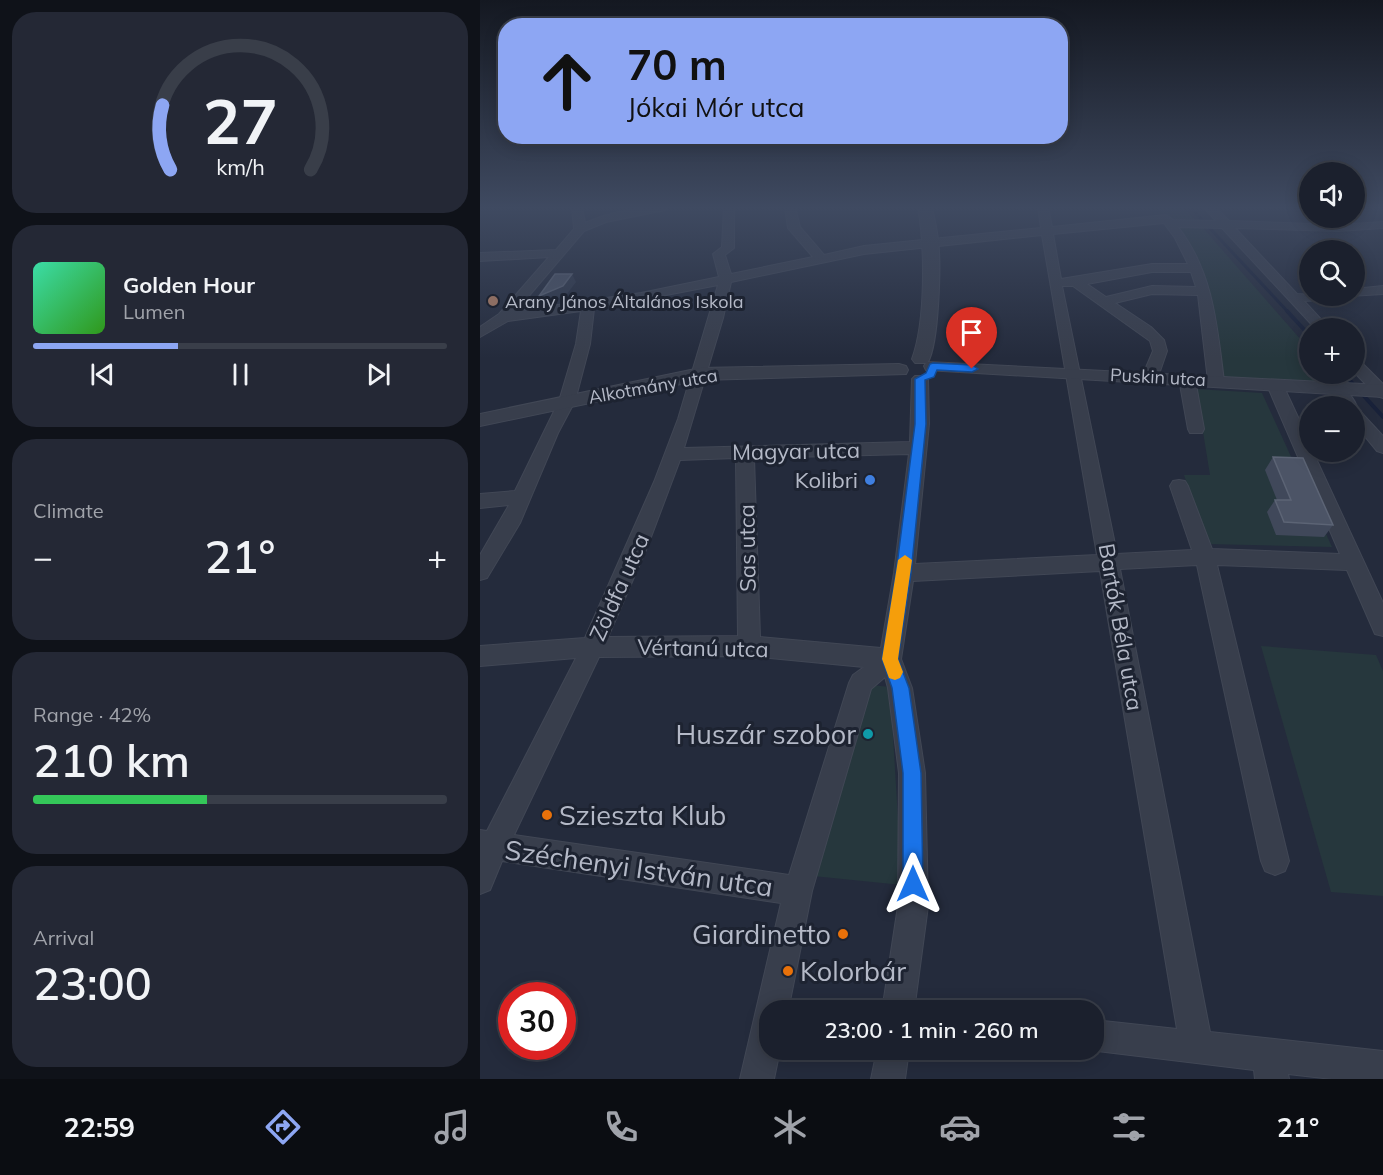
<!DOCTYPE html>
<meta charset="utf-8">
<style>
body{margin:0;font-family:Mulish,sans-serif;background:#242835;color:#f1f3f6;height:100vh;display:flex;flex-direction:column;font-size:22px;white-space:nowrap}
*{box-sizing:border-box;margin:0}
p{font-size:20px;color:#a0a3aa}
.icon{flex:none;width:33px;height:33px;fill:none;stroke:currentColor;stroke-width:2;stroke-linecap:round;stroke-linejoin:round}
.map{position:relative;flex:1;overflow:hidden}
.side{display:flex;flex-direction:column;gap:12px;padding:12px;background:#0f1219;width:480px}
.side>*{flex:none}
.banner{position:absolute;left:18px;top:18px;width:570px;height:126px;border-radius:24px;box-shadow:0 3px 15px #0003,0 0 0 2px #393e49;background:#8da6f3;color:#111;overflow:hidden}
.tools{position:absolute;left:819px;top:162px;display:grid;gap:12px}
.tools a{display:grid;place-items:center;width:66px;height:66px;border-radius:50%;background:#1b202d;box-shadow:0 3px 15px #0003,0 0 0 2px #393e49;font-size:30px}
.speed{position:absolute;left:18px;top:982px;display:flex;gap:12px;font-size:30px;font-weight:700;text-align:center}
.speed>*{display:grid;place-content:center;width:78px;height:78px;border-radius:50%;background:#1b202d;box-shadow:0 3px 15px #0003,0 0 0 2px #393e49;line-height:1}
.speed .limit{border:9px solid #d22;background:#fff;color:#111}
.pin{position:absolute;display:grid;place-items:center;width:51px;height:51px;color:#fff;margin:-62px -26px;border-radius:50% 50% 50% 0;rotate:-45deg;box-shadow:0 0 6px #0007}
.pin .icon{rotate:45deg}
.me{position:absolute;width:66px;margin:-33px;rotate:0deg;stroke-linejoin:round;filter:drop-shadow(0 0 4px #0008)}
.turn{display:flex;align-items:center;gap:21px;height:126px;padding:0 30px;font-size:27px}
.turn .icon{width:78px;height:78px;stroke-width:2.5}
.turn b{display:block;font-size:42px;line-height:51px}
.big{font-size:45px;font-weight:600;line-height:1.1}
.side .card{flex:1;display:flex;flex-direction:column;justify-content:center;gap:9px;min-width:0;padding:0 21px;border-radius:24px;background:#242835}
.side .dial{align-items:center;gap:0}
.dial svg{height:156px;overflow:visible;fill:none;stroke:#393e49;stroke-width:7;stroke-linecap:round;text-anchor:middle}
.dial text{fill:#f1f3f6;stroke:none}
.song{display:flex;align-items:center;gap:18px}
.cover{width:72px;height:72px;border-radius:9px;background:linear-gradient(135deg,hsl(160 70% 55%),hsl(110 70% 35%))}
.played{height:6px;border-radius:3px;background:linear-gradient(90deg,#8da6f3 35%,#393e49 35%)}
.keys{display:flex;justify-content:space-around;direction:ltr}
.heat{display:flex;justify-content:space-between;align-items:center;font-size:33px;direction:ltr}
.charge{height:9px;border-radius:4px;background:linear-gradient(90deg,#34c759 42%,#393e49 0)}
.trip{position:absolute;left:279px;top:1000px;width:345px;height:60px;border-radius:24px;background:#1b202d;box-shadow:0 3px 15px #0003,0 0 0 2px #393e49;font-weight:600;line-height:60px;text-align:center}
.tab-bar{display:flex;height:96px;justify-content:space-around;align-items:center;background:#0b0d12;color:#a0a3aa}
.tab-bar .icon{width:42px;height:42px}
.tab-bar .on{color:#8da6f3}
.tab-bar b{font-size:27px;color:#f1f3f6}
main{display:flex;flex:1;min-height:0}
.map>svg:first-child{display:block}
</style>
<main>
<section class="side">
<div class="card dial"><svg viewBox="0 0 100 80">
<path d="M14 69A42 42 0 1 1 86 69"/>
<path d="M14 69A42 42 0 0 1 10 36" stroke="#8da6f3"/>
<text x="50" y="56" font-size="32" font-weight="700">27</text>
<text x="50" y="72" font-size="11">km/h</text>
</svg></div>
<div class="card">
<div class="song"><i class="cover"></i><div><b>Golden Hour</b><p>Lumen</p></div></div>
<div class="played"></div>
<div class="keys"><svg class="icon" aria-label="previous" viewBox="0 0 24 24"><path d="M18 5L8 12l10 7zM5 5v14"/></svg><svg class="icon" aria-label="pause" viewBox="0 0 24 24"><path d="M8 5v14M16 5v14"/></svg><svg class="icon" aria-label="next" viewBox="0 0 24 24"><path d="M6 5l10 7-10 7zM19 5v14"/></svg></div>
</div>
<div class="card"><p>Climate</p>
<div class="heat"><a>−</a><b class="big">21°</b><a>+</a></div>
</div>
<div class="card"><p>Range · 42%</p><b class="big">210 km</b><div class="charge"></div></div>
<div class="card"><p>Arrival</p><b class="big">23:00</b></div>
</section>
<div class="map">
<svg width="903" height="1079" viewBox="0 0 903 1079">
<rect width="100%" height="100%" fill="#242b3c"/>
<g fill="#26373d">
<polygon points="676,207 702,207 719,224 689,221"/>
<polygon points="694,228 723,228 829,349 830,374 850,374 862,386 740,378 732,315"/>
<polygon points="716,389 782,393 852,547 728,544 704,475 730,475"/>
<polygon points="781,646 896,655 903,671 903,896 851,892"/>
<polygon points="392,685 410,687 422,885 333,876"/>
</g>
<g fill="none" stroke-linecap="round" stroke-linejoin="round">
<polyline stroke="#182139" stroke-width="3" points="710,207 809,313"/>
<g stroke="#182139" stroke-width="4">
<polyline points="807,311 830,336"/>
<polyline points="864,374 903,417"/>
</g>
<defs>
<g id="minor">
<path d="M92 207H102L105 223C132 211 161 207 190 207L185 210 126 222 104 231 36 311 161 293 239 277 233 254 242 247 244 207H254V248L245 255 251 274 333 257 308 228 305 207H315L320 227 344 255 384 246 561 228 558 207H568L572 227 686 215 693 220 736 221 724 207H735L749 221 858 225 903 222V228L858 231 755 228 817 294 849 296 843 300 824 301 849 328H835L742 228 698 227C733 272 737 325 744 381L736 386 728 381 718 295 672 294 635 303 671 327 684 340 687 351 678 377 670 382 662 377 673 351 670 341 593 286H582L637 554 712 550 690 486 693 481 699 480 705 481 708 486 732 549 860 554 787 385 795 380 803 385 830 443V452H833L903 603V636L895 634 867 570 737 565 809 861 805 871 795 875 785 871 781 861 717 565 640 569 730 1032 903 1051V1079H852L808 1074 809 1079H775L774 1070 609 1050H614V1020L697 1029 620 571 433 581 421 659 432 688 445 773 448 906 434 1011H402L418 906 419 773 408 688 405 677 391 689 332 891 308 1011H290V1050H300L294 1079H260L301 903 22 861 10 890 0 894V830L7 831 96 658 0 666V646L105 638 174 482 198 419 238 285 114 309 110 344 95 401 78 433 40 523 7 578 0 580V555L29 505 0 508V494L35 491 79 401 96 344 101 311 28 321 0 337V327L19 314 69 257 0 261V253L76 250 94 229ZM684 223 695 238 708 264H672L581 279 573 234ZM562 235 617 555 435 564 449 424 448 379 445 376H435L432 379 430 442 204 448 243 318 251 282 384 254ZM672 272H711L716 287 672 286 626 297 607 284ZM429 454 414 573 401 648 280 637 274 458ZM256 458 258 636 128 637 168 545 200 460ZM269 656 384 667 373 675 369 683 309 875 34 835 119 657Z"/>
<polygon points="903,286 903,294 869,296 874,296 874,289"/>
<polygon points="874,359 879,360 903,384 903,398 897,396 874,372"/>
<polygon points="707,374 715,379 724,429 722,433 710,433 708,429 699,379"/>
<path d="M855 383C864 386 876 400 877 408L903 436V453L897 451 874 423V406H862L847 388Z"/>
<polygon points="397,1050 429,1050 425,1079 391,1079"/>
</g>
<g id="tertiary">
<path d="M438 207H452C454 218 457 229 458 240 461 263 459 343 448 362L903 385V397L446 370 444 366 446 363H435L432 359C446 321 445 247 438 207Z"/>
<polygon points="419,364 426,366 428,370 426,374 220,380 0,426 0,414 220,368"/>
</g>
</defs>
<use href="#minor" stroke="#414755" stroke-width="2"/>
<use href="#tertiary" stroke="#414755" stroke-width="2"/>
<use href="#minor" fill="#383e4c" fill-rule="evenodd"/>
<use href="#tertiary" fill="#383e4c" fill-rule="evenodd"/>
</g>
<polygon fill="#40485a" points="793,457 853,525 844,537 796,535 787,512 795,500 797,500 785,470"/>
<polygon fill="#2f3749" points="92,274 96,282 87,294 63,305 59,296"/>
<g fill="#4c5466" stroke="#5c6475" stroke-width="1.5">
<polygon points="75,274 92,274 83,286 59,296"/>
<polygon points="793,457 823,458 853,525 804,522 795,500 811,500"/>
</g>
<linearGradient id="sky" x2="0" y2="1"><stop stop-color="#141821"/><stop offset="0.58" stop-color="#3f4a61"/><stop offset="1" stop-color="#3f4a61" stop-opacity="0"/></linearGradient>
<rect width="903" height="358" fill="url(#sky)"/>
<polygon fill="#1a73e8" stroke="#114b97" stroke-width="1.5" points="453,363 492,365 498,369 492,372 457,370 454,377 445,380 446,424 431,573 418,659 429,688 441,773 443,884 440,891 433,894 426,891 423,884 423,773 412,688 402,659 416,573 435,424 435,379 446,373 450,364"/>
<polygon fill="#f59e0b" points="425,555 432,560 418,659 423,672 420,678 415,680 409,678 402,659 418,560"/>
<circle fill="#8d6e63" stroke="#1d2331" stroke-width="2" cx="13" cy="301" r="6"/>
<circle fill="#3f7fe0" stroke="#1d2331" stroke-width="2" cx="390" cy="480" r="6"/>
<circle fill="#0f9aa8" stroke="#1d2331" stroke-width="2" cx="388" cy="734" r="6"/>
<g fill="#e8710a" stroke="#1d2331" stroke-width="2">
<circle cx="67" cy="815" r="6"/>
<circle cx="363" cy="934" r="6"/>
<circle cx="308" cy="971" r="6"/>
</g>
<g text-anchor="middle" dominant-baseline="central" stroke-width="6" stroke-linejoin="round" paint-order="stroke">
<g font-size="18" fill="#b4b9c7" stroke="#1d2331" text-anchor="start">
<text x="25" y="301">Arany János Általános Iskola</text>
</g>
<g font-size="18" fill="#b4b9c7" stroke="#1d2331">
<text transform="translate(678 377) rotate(3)">Puskin utca</text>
<text transform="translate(173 386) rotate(-10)">Alkotmány utca</text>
</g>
<g font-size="22" fill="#b4b9c7" stroke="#1d2331">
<text transform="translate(316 451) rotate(-1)">Magyar utca</text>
<text transform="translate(267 548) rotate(-91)">Sas utca</text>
<text transform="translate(139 587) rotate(-66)">Zöldfa utca</text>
<text transform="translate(641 627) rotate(80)">Bartók Béla utca</text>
<text transform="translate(223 648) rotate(1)">Vértanú utca</text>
</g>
<g font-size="22" fill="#b4b9c7" stroke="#1d2331" text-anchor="end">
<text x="378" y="480">Kolibri</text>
</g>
<g font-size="27" fill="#b4b9c7" stroke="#1d2331" text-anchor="end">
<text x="376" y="734">Huszár szobor</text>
<text x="79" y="815" text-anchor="start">Szieszta Klub</text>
<text x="351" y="934">Giardinetto</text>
<text x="320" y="971" text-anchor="start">Kolorbár</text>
</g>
<g font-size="27" fill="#b4b9c7" stroke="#1d2331">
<text transform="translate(159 868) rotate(8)">Széchenyi István utca</text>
</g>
</g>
</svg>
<div class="tools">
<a><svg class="icon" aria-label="sound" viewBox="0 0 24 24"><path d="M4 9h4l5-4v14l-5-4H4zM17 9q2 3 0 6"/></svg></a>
<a><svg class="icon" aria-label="search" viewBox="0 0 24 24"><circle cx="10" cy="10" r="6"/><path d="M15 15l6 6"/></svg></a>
<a>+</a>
<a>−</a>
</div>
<div class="speed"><div class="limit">30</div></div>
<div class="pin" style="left:492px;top:369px;background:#d93025"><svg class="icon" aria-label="arrive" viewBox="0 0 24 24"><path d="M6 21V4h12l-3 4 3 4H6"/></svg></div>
<svg class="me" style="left:433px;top:884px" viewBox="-20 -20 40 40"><path d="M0-17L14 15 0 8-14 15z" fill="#1a73e8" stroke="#fff" stroke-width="4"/></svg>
<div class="trip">23:00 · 1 min · 260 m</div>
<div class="banner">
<div class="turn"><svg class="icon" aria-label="ahead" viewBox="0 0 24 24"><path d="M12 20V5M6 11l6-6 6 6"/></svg><div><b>70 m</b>Jókai Mór utca</div></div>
</div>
</div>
</main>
<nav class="tab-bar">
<b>22:59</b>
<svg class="icon on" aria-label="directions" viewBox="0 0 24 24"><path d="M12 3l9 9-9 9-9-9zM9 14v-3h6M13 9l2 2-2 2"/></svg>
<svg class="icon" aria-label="music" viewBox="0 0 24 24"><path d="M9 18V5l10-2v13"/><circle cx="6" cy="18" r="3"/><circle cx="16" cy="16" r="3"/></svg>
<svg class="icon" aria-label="phone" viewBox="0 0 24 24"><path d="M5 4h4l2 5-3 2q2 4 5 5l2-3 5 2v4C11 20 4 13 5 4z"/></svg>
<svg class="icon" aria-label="climate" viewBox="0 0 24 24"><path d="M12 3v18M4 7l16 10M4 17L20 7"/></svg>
<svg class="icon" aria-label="car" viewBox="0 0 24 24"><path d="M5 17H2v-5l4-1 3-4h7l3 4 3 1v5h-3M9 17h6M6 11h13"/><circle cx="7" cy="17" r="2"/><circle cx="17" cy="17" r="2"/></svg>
<svg class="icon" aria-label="filters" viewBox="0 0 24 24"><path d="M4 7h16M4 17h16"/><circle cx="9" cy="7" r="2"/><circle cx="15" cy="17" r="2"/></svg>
<b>21°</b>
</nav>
